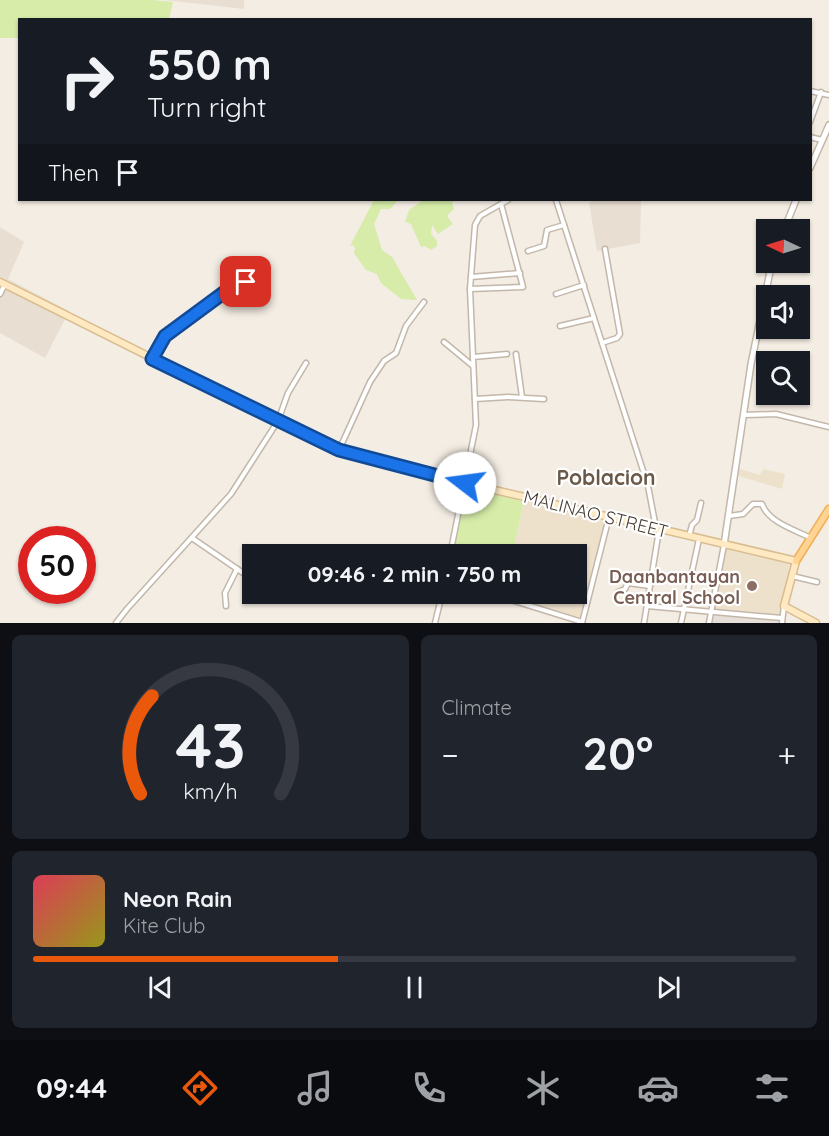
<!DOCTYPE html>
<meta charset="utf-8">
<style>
body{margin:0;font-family:Quicksand,sans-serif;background:#20242c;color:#f1f3f6;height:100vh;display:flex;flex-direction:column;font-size:22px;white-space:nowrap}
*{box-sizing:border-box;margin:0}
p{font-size:20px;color:#9ea1a6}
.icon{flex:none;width:33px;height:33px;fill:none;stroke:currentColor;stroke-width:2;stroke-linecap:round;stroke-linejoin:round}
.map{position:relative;height:623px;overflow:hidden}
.drawer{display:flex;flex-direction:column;gap:12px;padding:12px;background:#0d0f14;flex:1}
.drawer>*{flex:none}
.banner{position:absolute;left:18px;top:18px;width:794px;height:183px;border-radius:0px;box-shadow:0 2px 4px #0004;background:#171b24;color:#f1f3f6;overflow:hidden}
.needle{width:39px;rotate:274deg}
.controls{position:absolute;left:756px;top:219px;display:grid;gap:12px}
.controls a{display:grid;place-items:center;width:54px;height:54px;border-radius:0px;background:#171b24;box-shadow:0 2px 4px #0004;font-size:30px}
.speed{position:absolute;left:18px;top:526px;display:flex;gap:12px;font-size:30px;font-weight:700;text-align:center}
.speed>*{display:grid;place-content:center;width:78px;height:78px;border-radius:50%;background:#171b24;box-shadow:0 2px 4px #0004;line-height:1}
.speed .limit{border:9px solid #d22;background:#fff;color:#111}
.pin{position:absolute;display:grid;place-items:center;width:51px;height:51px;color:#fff;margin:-26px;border-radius:12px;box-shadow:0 3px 9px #0006}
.me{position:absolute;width:66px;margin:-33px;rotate:285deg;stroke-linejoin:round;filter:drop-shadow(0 0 4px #0008)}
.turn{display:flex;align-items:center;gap:21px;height:126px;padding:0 30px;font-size:27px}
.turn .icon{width:78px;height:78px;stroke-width:2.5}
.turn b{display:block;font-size:42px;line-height:51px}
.then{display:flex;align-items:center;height:57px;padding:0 30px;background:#0003;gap:12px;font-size:22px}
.big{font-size:45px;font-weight:700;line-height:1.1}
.drawer .tile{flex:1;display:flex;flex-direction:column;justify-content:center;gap:9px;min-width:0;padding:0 21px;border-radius:9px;background:#20242c}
.drawer .dial{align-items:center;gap:0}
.dial svg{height:156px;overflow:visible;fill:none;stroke:#363941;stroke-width:7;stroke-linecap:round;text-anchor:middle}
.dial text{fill:#f1f3f6;stroke:none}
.song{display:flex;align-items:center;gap:18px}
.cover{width:72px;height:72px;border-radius:9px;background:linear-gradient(135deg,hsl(350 70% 55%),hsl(60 70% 35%))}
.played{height:6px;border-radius:3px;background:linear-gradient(90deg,#ea580c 40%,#363941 40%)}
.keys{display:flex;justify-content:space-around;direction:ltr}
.heat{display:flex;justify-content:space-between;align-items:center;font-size:33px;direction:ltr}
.drawer .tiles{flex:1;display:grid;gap:12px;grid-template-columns:1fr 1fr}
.tile:last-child{grid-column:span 2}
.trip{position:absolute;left:242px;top:544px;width:345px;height:60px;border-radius:0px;background:#171b24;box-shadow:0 2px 4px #0004;font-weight:700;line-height:60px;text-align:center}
.tab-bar{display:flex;height:96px;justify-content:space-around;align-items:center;background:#090b0e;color:#9ea1a6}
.tab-bar .icon{width:42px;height:42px}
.tab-bar .active{color:#ea580c}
.tab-bar b{font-size:27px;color:#f1f3f6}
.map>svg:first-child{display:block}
</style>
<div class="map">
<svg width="829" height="623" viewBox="0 0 829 623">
<rect width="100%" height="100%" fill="#f4ede4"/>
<g fill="#e8ded2">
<polygon points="165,0 244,0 244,9"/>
<polygon points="596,200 641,200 640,243 597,251 589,202"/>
<polygon points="0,227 24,242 8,279 69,311 45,358 0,333"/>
</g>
<polygon fill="#e6dfd9" points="709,606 784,616 783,623 705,623"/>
<g fill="#eee1cc">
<polygon points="737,468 760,475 763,469 785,474 782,489 735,475"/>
<polygon points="524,502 607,521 581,619 503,595 576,594 576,555 512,555"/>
<polygon points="724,548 790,564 780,615 714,609"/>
</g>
<g fill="#d6eca8">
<polygon points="0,0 152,0 173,2 169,19 20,20 19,38 0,38"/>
<polygon points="374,200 398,200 390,209 381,209 374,224 382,250 392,257 417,300 401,299 381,283 377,274 366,270 354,253 355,248 353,245 350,246"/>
<polygon points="423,200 455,200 452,203 454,209 447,216 453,224 438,234 432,225 431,234 437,241 437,246 431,250 425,246 421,247 411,224 405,222 409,210"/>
<polygon points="467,487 524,502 512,555 453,555"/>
</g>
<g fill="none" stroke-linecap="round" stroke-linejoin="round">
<defs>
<g id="minor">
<polyline points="810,91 829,95"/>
<polyline points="810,122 821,92"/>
<polyline points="810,137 822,140"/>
<polyline points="556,200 648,486 656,528"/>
<polyline points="528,251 544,246 547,230 564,225"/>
<polyline points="471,277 520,273"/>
<polyline points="470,289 523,287 501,204"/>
<polyline points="0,294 5,284"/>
<polyline points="556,294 584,285"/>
<polyline points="560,326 594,318"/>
<polyline points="444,342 473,366"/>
<polyline points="602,343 617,338 620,334 605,249"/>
<polyline points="516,354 522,397"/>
<polyline points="473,357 507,354"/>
<polyline points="152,358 165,336 226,291 246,282"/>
<polyline points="475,399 508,397 544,399"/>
<polyline points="744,415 776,414 829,427"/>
<polyline points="339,450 370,382 384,361 396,353 406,326 424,302"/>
<path d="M729 516 743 514 753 504H762C768 522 795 530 811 538"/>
<polyline points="689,536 692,525 697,520 701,503"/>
<polyline points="192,538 246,575"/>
<polyline points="450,555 476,425 470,289 475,225 480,216 508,200"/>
<polyline points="792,576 817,582"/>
<polyline points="618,592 625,589 628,583 650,586"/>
<polyline points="492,594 582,622"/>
<polyline points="226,606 225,593 237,569"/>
<polyline points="647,606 782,618"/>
<polyline points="116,623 127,609 231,494 278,421 288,393 306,363"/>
<polyline points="435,623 442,594"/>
<polyline points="582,623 609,517"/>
<polyline points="644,623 659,530"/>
<polyline points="681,623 699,539"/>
<polyline points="709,623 724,545"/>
<polyline points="782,623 784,606"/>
</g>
<g id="tertiary">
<polyline points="810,168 829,125"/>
<polyline points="784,230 796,200"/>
<polyline points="724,545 751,364 772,262"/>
</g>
<polyline id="secondary" points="0,282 278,421 339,450 465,483 796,561 784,606 816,623"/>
<polyline id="primary" points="796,561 829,509"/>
</defs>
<use href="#minor" stroke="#c3b7a9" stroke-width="7"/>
<use href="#tertiary" stroke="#c3b7a9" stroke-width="8"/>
<use href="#secondary" stroke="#d8bd8f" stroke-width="9"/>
<use href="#primary" stroke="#efb057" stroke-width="9"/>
<use href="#minor" stroke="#fff" stroke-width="4"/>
<use href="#tertiary" stroke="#fff" stroke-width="5"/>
<use href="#secondary" stroke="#ffe9c3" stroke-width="6"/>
<use href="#primary" stroke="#ffd392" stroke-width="6"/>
</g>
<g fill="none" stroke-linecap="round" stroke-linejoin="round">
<defs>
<polyline id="route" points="246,282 226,291 165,336 152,359 339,450 465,483"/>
</defs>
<use href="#route" stroke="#114b97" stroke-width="15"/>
<use href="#route" stroke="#1a73e8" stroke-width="10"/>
</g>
<circle fill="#8d6e63" stroke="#fff" stroke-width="2" cx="752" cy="586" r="6"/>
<g text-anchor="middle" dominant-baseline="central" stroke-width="4.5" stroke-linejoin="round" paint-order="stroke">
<g font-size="18" fill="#473d33" stroke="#fff">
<text transform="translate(596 514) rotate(14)">MALINAO STREET</text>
</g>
<g font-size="18" font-weight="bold" fill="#785e54" stroke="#fff" text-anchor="end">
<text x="740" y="576">Daanbantayan<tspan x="740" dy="21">Central School</tspan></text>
</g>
<g font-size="21" font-weight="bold" fill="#6a5949" stroke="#fff">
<text x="606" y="477">Poblacion</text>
</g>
</g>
</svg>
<div class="controls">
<a><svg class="needle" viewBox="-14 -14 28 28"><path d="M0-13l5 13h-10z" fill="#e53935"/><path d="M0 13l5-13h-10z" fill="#9ea1a6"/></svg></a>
<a><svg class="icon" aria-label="sound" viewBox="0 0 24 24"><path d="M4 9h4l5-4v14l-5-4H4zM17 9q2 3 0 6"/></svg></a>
<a><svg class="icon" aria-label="search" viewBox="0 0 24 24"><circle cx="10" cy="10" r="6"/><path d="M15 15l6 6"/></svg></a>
</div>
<div class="speed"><div class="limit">50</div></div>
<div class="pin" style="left:246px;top:282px;background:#d93025"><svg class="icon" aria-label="arrive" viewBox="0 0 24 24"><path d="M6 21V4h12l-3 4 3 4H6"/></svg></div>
<svg class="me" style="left:465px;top:483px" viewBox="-20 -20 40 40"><circle r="19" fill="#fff"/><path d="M0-13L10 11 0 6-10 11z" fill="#1a73e8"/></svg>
<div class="trip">09:46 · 2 min · 750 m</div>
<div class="banner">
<div class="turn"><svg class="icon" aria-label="right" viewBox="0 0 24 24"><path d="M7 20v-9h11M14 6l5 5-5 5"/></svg><div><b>550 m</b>Turn right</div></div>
<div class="then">Then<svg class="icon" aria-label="arrive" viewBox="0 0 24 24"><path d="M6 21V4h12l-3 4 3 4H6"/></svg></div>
</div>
</div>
<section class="drawer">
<div class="tiles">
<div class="tile dial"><svg viewBox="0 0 100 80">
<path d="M14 69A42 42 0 1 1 86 69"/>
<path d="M14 69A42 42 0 0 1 20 19" stroke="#ea580c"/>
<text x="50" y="56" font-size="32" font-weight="700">43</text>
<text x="50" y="72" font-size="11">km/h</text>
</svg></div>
<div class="tile"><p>Climate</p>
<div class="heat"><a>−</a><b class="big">20°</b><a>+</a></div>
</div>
<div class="tile">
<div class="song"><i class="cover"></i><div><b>Neon Rain</b><p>Kite Club</p></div></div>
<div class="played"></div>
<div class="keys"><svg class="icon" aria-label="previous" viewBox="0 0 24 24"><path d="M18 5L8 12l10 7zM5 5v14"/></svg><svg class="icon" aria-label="pause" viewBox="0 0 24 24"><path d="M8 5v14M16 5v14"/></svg><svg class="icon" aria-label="next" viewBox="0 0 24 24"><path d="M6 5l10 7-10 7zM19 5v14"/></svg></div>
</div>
</div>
</section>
<nav class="tab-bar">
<b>09:44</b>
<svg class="icon active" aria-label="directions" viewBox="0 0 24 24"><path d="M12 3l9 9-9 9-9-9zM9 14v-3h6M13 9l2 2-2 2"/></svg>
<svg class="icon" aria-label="music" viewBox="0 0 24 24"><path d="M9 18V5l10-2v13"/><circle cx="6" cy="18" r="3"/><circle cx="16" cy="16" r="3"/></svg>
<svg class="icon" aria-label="phone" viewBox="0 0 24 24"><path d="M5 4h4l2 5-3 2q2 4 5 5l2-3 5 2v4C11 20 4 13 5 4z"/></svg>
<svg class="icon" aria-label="climate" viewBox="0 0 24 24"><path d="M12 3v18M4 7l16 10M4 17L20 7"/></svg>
<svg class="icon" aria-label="car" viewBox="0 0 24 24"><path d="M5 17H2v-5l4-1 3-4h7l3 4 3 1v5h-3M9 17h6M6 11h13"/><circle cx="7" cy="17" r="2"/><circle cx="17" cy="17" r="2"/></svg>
<svg class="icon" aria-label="filters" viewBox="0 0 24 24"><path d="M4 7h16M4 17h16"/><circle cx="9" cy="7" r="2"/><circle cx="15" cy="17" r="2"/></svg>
</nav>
